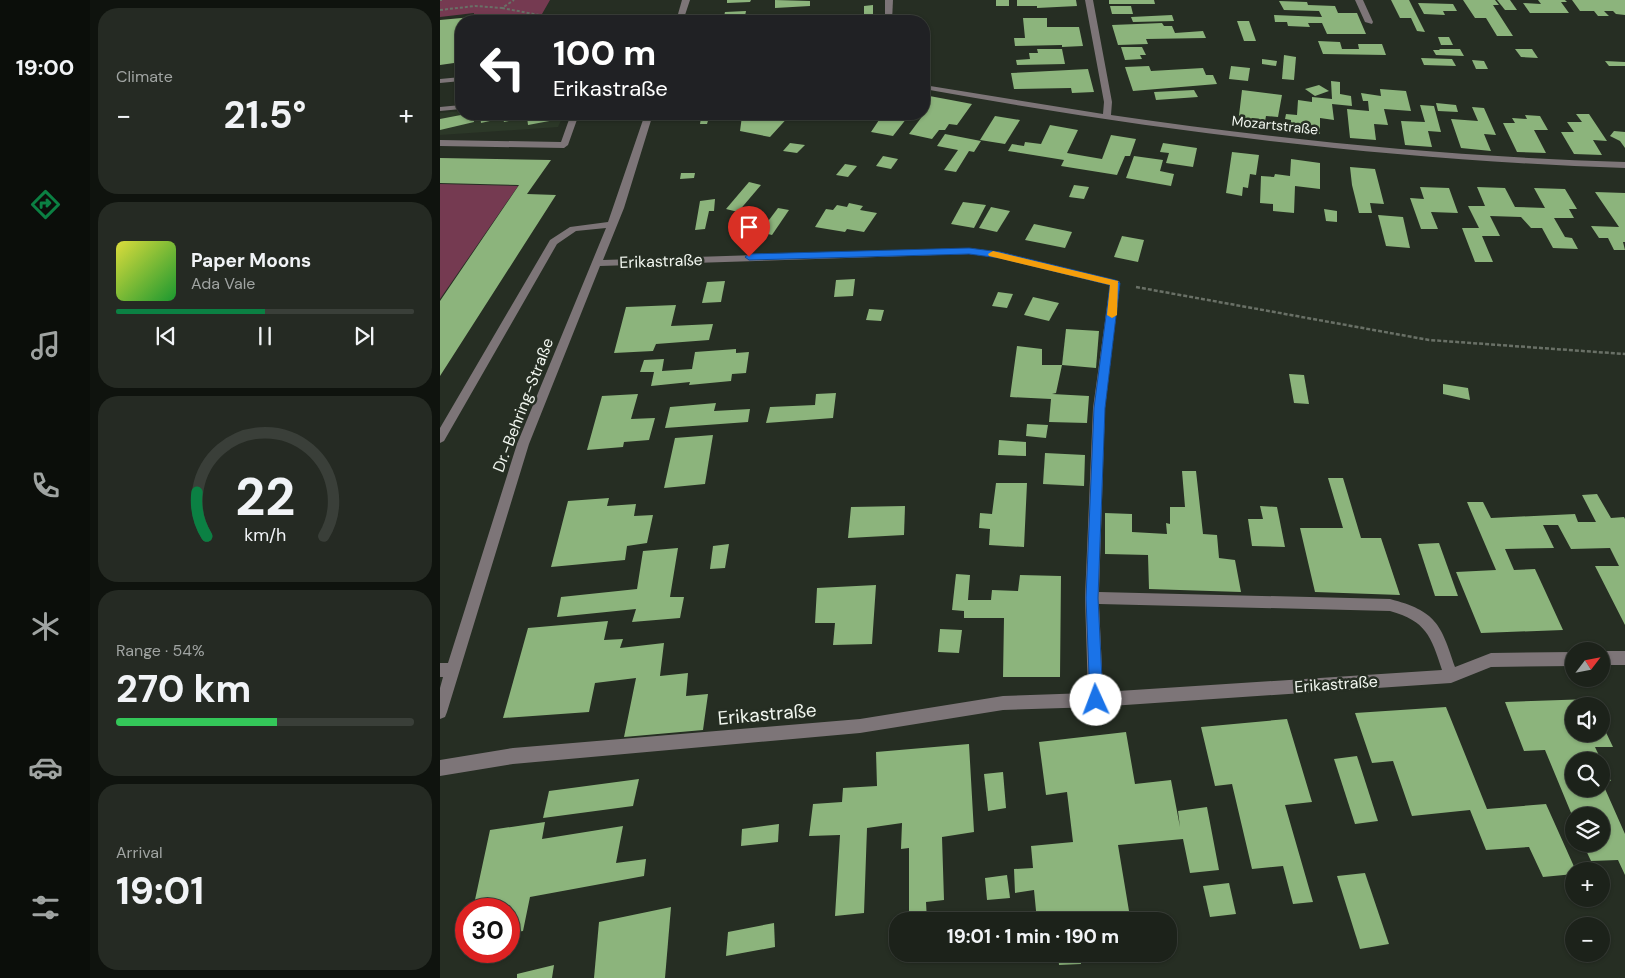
<!DOCTYPE html>
<meta charset="utf-8">
<style>
body{margin:0;font-family:"DM Sans",sans-serif;background:#252a23;color:#f1f3f6;height:100vh;display:flex;flex-direction:column;font-size:19px;white-space:nowrap}
*{box-sizing:border-box;margin:0}
p{font-size:16px;color:#a0a4a2}
.icon{flex:none;width:28px;height:28px;fill:none;stroke:currentColor;stroke-width:2;stroke-linecap:round;stroke-linejoin:round}
.map{position:relative;flex:1;overflow:hidden}
.panel{display:flex;flex-direction:column;gap:8px;padding:8px;background:#0f130e;width:350px}
.panel>*{flex:none}
.guide{position:absolute;left:15px;top:15px;width:475px;height:105px;border-radius:20px;box-shadow:0 1px 4px #0004,0 0 0 1px #3a3f39;background:#202124;color:#fff;overflow:hidden}
.needle{width:32px;rotate:58deg}
.buttons{position:absolute;left:1125px;top:642px;display:grid;gap:10px}
.buttons a{display:grid;place-items:center;width:45px;height:45px;border-radius:50%;background:#1c221a;box-shadow:0 1px 4px #0004,0 0 0 1px #3a3f39;font-size:25px}
.speed{position:absolute;left:15px;top:898px;display:flex;gap:10px;font-size:25px;font-weight:700;text-align:center}
.speed>*{display:grid;place-content:center;width:65px;height:65px;border-radius:50%;background:#1c221a;box-shadow:0 1px 4px #0004,0 0 0 1px #3a3f39;line-height:1}
.speed .limit{border:8px solid #d22;background:#fff;color:#111}
.pin{position:absolute;display:grid;place-items:center;width:42px;height:42px;color:#fff;margin:-51px -21px;border-radius:50% 50% 50% 0;rotate:-45deg;box-shadow:0 0 5px #0007}
.pin .icon{rotate:45deg}
.me{position:absolute;width:55px;margin:-28px;rotate:358deg;stroke-linejoin:round;filter:drop-shadow(0 0 4px #0008)}
.turn{display:flex;align-items:center;gap:18px;height:105px;padding:0 15px;font-size:22px}
.turn .icon{width:65px;height:65px;stroke-width:2.5}
.turn b{display:block;font-size:35px;line-height:42px}
.big{font-size:38px;font-weight:700;line-height:1.1}
.panel .widget{flex:1;display:flex;flex-direction:column;justify-content:center;gap:8px;min-width:0;padding:0 18px;border-radius:20px;background:#252a23}
.panel .dial{align-items:center;gap:0}
.dial svg{height:130px;overflow:visible;fill:none;stroke:#3a3f39;stroke-width:7;stroke-linecap:round;text-anchor:middle}
.dial text{fill:#f1f3f6;stroke:none}
.song{display:flex;align-items:center;gap:15px}
.cover{width:60px;height:60px;border-radius:8px;background:linear-gradient(135deg,hsl(60 70% 55%),hsl(130 70% 35%))}
.played{height:5px;border-radius:2px;background:linear-gradient(90deg,#0b8043 50%,#3a3f39 50%)}
.keys{display:flex;justify-content:space-around;direction:ltr}
.heat{display:flex;justify-content:space-between;align-items:center;font-size:28px;direction:ltr}
.charge{height:8px;border-radius:4px;background:linear-gradient(90deg,#34c759 54%,#3a3f39 0)}
.trip{position:absolute;left:449px;top:912px;width:288px;height:50px;border-radius:20px;background:#1c221a;box-shadow:0 1px 4px #0004,0 0 0 1px #3a3f39;font-weight:700;line-height:50px;text-align:center}
main{display:flex;flex:1;min-height:0}
.tabs{display:flex;flex-direction:column;width:90px;justify-content:space-around;align-items:center;background:#0b0e0a;color:#a0a4a2}
.tabs .icon{width:35px;height:35px}
.tabs .current{color:#0b8043}
.tabs b{font-size:22px;color:#f1f3f6}
.map>svg:first-child{display:block}
</style>
<main>
<nav class="tabs">
<b>19:00</b>
<svg class="icon current" aria-label="directions" viewBox="0 0 24 24"><path d="M12 3l9 9-9 9-9-9zM9 14v-3h6M13 9l2 2-2 2"/></svg>
<svg class="icon" aria-label="music" viewBox="0 0 24 24"><path d="M9 18V5l10-2v13"/><circle cx="6" cy="18" r="3"/><circle cx="16" cy="16" r="3"/></svg>
<svg class="icon" aria-label="phone" viewBox="0 0 24 24"><path d="M5 4h4l2 5-3 2q2 4 5 5l2-3 5 2v4C11 20 4 13 5 4z"/></svg>
<svg class="icon" aria-label="climate" viewBox="0 0 24 24"><path d="M12 3v18M4 7l16 10M4 17L20 7"/></svg>
<svg class="icon" aria-label="car" viewBox="0 0 24 24"><path d="M5 17H2v-5l4-1 3-4h7l3 4 3 1v5h-3M9 17h6M6 11h13"/><circle cx="7" cy="17" r="2"/><circle cx="17" cy="17" r="2"/></svg>
<svg class="icon" aria-label="filters" viewBox="0 0 24 24"><path d="M4 7h16M4 17h16"/><circle cx="9" cy="7" r="2"/><circle cx="15" cy="17" r="2"/></svg>
</nav>
<section class="panel">
<div class="widget"><p>Climate</p>
<div class="heat"><a>−</a><b class="big">21.5°</b><a>+</a></div>
</div>
<div class="widget">
<div class="song"><i class="cover"></i><div><b>Paper Moons</b><p>Ada Vale</p></div></div>
<div class="played"></div>
<div class="keys"><svg class="icon" aria-label="previous" viewBox="0 0 24 24"><path d="M18 5L8 12l10 7zM5 5v14"/></svg><svg class="icon" aria-label="pause" viewBox="0 0 24 24"><path d="M8 5v14M16 5v14"/></svg><svg class="icon" aria-label="next" viewBox="0 0 24 24"><path d="M6 5l10 7-10 7zM19 5v14"/></svg></div>
</div>
<div class="widget dial"><svg viewBox="0 0 100 80">
<path d="M14 69A42 42 0 1 1 86 69"/>
<path d="M14 69A42 42 0 0 1 8 42" stroke="#0b8043"/>
<text x="50" y="56" font-size="32" font-weight="700">22</text>
<text x="50" y="72" font-size="11">km/h</text>
</svg></div>
<div class="widget"><p>Range · 54%</p><b class="big">270 km</b><div class="charge"></div></div>
<div class="widget"><p>Arrival</p><b class="big">19:01</b></div>
</section>
<div class="map">
<svg width="1185" height="978" viewBox="0 0 1185 978">
<rect width="100%" height="100%" fill="#262e23"/>
<polygon fill="#2c3828" points="21,111 21,114 124,114 118,127 0,135 0,113"/>
<g fill="#753a51">
<polygon points="0,0 110,0 98,21 33,21 34,13 0,17"/>
<polygon points="0,184 78,186 0,299"/>
</g>
<g fill="#8cb47c" fill-rule="evenodd">
<polygon points="287,0 311,0 310,2 287,3"/>
<polygon points="335,0 370,1 370,6 335,8"/>
<rect x="556" y="0" width="13" height="6"/>
<polygon points="577,0 636,0 637,6 597,8 597,6 577,6"/>
<polygon points="669,0 714,0 715,4 669,4"/>
<polygon points="951,0 969,0 985,32 977,31 971,18 960,18"/>
<polygon points="1023,0 1055,0 1059,5 1053,5 1073,36 1057,36 1046,18 1035,18"/>
<polygon points="1057,0 1070,0 1077,10 1065,10"/>
<polygon points="1098,0 1125,0 1127,2 1121,2 1129,13 1090,13 1083,3 1101,4"/>
<polygon points="1132,0 1185,0 1185,15 1176,14 1173,11 1164,11 1169,16 1158,16 1154,11 1140,11"/>
<polygon points="839,1 867,2 868,5 895,6 898,13 917,13 926,34 887,34 882,23 868,23 870,27 848,26 847,22 835,22 834,15 882,17 879,11 844,10"/>
<polygon points="978,3 1013,4 1017,11 1003,11 1005,15 984,14"/>
<polygon points="433,5 433,14 424,14 424,6"/>
<polygon points="670,6 691,6 693,14 672,14"/>
<polygon points="306,11 304,21 283,21 285,12"/>
<polygon points="732,15 734,21 693,22 691,17"/>
<polygon points="32,17 31,21 21,21 21,62 0,65 0,20"/>
<polygon points="583,18 607,18 607,27 639,27 643,46 622,47 622,45 575,46 574,38 585,38"/>
<polygon points="797,21 809,21 816,41 804,41"/>
<polygon points="722,23 724,26 732,26 735,33 763,31 766,38 706,39 708,44 678,45 672,25"/>
<polygon points="998,37 1009,37 1013,45 1001,45"/>
<polygon points="878,41 900,42 902,49 919,49 918,44 942,44 946,55 883,54"/>
<polygon points="681,47 702,47 706,55 700,55 702,59 685,60"/>
<polygon points="597,49 622,49 625,64 577,65 576,60 590,59 589,53 598,53"/>
<polygon points="999,49 1020,49 1024,56 996,55 993,50 1000,50"/>
<polygon points="1075,49 1092,49 1098,58 1081,57"/>
<polygon points="844,55 856,57 854,80 842,79"/>
<polygon points="981,58 1012,59 1016,66 984,65"/>
<polygon points="822,59 837,61 836,66 822,64"/>
<polygon points="1032,60 1044,61 1048,69 1036,69"/>
<polygon points="1165,61 1185,62 1185,66 1169,66"/>
<polygon points="709,66 711,71 763,68 766,75 773,75 777,84 693,91 685,67"/>
<polygon points="791,66 810,68 808,81 789,79"/>
<polygon points="648,69 654,92 632,93 631,88 574,89 571,73"/>
<polygon points="891,81 900,82 900,94 911,96 912,106 892,104 894,120 880,118 880,134 851,130 851,120 845,119 846,114 857,115 858,100 872,102 872,97 892,99"/>
<polygon points="879,85 889,91 875,96 865,89"/>
<polygon points="940,89 966,91 971,111 944,109 948,125 934,124 936,140 910,138 907,109 929,111 928,101 923,101 921,93 941,96"/>
<polygon points="754,90 758,97 716,100 714,92"/>
<polygon points="802,90 842,95 838,117 826,116 824,127 798,124"/>
<polygon points="484,95 511,100 532,104 517,125 509,124 505,130 499,130 492,139 469,134 484,114"/>
<polygon points="996,103 1016,105 1018,112 998,111"/>
<polygon points="980,105 994,106 1001,132 988,131 992,147 965,145 961,121 985,122"/>
<polygon points="1032,107 1044,108 1056,135 1044,134 1051,151 1021,148 1011,119 1038,121"/>
<polygon points="26,114 33,114 34,122 0,130 0,119"/>
<polygon points="40,114 119,114 120,119 88,125 87,117 64,122 63,118 41,123"/>
<polygon points="250,114 270,114 267,124 260,124 261,118 249,119"/>
<polygon points="322,114 351,114 330,137 300,131 302,116 317,119"/>
<polygon points="433,114 470,114 453,136 431,132 441,117 432,115"/>
<polygon points="1136,114 1149,114 1167,141 1153,140 1162,155 1134,154 1121,132 1134,132 1127,122 1142,122"/>
<polygon points="1085,115 1100,116 1108,130 1094,130 1106,153 1077,152 1063,123 1075,123 1072,118 1087,119"/>
<polygon points="555,116 580,120 565,144 540,140"/>
<polygon points="610,125 638,130 627,153 662,159 671,135 696,139 690,156 685,156 677,175 621,166 624,160 568,151 572,144 584,146 585,142 601,144"/>
<polygon points="1174,131 1185,132 1185,148 1180,141 1170,136"/>
<polygon points="505,134 541,141 534,152 529,151 516,172 504,170 518,150 497,146"/>
<polygon points="350,143 365,145 357,153 343,151"/>
<polygon points="723,143 757,148 753,167 726,163 729,153 720,152"/>
<polygon points="792,152 819,155 816,175 810,174 808,188 803,187 802,196 786,193"/>
<polygon points="443,156 458,159 451,169 436,166"/>
<polygon points="694,156 723,160 720,171 734,174 731,186 686,178"/>
<polygon points="0,158 111,160 87,194 116,195 0,376 0,301 79,185 0,183"/>
<polygon points="851,159 880,163 880,189 855,186 854,213 833,211 833,204 820,203 821,176 834,177 835,174 850,176"/>
<polygon points="405,164 417,166 408,177 396,175"/>
<polygon points="910,167 935,169 944,204 930,203 932,213 919,213 912,185"/>
<polygon points="241,173 255,173 254,178 240,179"/>
<polygon points="309,182 321,185 298,212 286,209"/>
<polygon points="634,185 649,187 644,199 629,197"/>
<polygon points="980,187 1009,188 1018,213 991,212 998,229 981,229 970,198 984,199"/>
<polygon points="1037,187 1065,188 1075,207 1105,208 1094,188 1125,189 1137,209 1129,209 1134,218 1114,218 1125,237 1132,238 1138,249 1113,248 1102,228 1091,228 1081,217 1050,216 1060,236 1042,236 1053,262 1035,262 1022,228 1039,228 1028,206 1045,206"/>
<polygon points="1155,192 1185,193 1185,242 1183,242 1185,250 1174,250 1168,238 1159,238 1151,226 1179,227"/>
<polygon points="275,199 274,211 269,211 265,229 255,230 260,201"/>
<polygon points="523,202 546,205 534,228 511,224"/>
<polygon points="409,203 423,206 420,210 437,213 424,232 407,229 405,232 375,227 386,209 393,210 397,205 407,207"/>
<polygon points="551,207 570,211 557,232 539,228"/>
<polygon points="338,208 349,210 332,235 320,232"/>
<polygon points="884,209 897,211 897,222 886,221"/>
<polygon points="938,215 963,217 970,248 946,246"/>
<polygon points="594,224 632,232 625,248 585,240"/>
<polygon points="682,236 704,240 698,262 674,257"/>
<polygon points="415,279 413,296 394,297 396,280"/>
<polygon points="285,281 281,302 262,303 267,282"/>
<polygon points="558,292 573,294 567,308 552,306"/>
<polygon points="593,297 619,303 609,321 584,315"/>
<polygon points="236,305 231,326 273,324 269,340 216,344 213,351 174,353 186,307"/>
<polygon points="429,309 444,310 441,321 426,320"/>
<polygon points="626,329 659,331 656,368 622,365"/>
<polygon points="577,346 602,349 602,365 622,365 616,393 612,394 649,396 647,423 609,422 611,399 570,397"/>
<polygon points="296,349 296,353 309,352 306,373 292,374 291,381 249,385 250,382 211,386 214,372 200,372 204,360 224,359 222,371 252,369 255,352"/>
<polygon points="849,374 864,375 869,404 854,403"/>
<polygon points="1003,384 1028,388 1030,400 1003,394"/>
<polygon points="396,393 393,418 326,423 330,407 375,405 376,394"/>
<polygon points="198,394 191,419 215,418 209,440 184,442 183,447 147,450 162,396"/>
<polygon points="276,403 274,411 310,409 308,422 225,428 230,407"/>
<polygon points="587,424 608,425 606,438 586,436"/>
<polygon points="273,435 265,484 224,488 235,438"/>
<polygon points="559,440 586,442 586,456 558,455"/>
<polygon points="605,453 645,455 644,486 603,484"/>
<polygon points="742,471 756,471 763,534 777,535 779,558 795,560 801,592 709,589 708,555 665,554 665,513 692,514 692,532 727,534 726,523 730,524 730,507 745,507"/>
<polygon points="888,478 903,478 921,538 941,538 960,595 875,592 860,528 903,528"/>
<polygon points="556,483 587,483 584,547 549,545 550,529 539,528 540,513 552,514"/>
<polygon points="1157,494 1171,518 1184,517 1185,519 1185,625 1155,566 1179,566 1170,548 1131,549 1118,525 1103,525 1114,548 1065,549 1074,570 1095,569 1123,630 1041,633 1016,572 1056,570 1027,502 1043,502 1051,518 1135,514 1138,522 1156,522 1142,495"/>
<polygon points="169,498 167,506 196,504 194,516 213,515 207,543 187,546 185,560 111,567 128,501"/>
<polygon points="465,506 464,535 408,538 411,507"/>
<polygon points="820,506 837,507 845,547 812,546 808,519 823,519"/>
<polygon points="999,543 1018,596 995,596 978,544"/>
<polygon points="289,544 285,568 270,569 273,546"/>
<polygon points="238,548 230,597 244,597 240,618 192,622 196,609 117,617 121,597 197,589 203,551"/>
<polygon points="516,574 530,575 528,600 551,600 552,590 578,591 580,575 621,576 620,677 563,677 564,618 524,618 524,611 512,610"/>
<polygon points="436,585 432,644 393,645 395,623 375,623 377,588"/>
<polygon points="168,621 164,640 183,639 180,648 224,643 220,676 248,673 246,696 268,694 263,730 184,737 196,678 155,683 149,712 63,718 88,628"/>
<polygon points="500,629 522,630 519,653 498,652"/>
<path d="M1151 699 1154 706H1134V734H1161V722L1173 747H1155L1171 781 1162 782 1185 834V875L1178 860 1151 861 1143 844H1161V816H1134V820L1105 750 1084 751 1065 702ZM1134 761H1161V789H1134Z"/>
<polygon points="1006,707 1047,809 1106,804 1136,871 1134,871 1134,874 1103,877 1089,847 1046,850 1030,810 972,816 953,761 932,763 915,713"/>
<polygon points="847,719 872,802 845,805 873,902 853,904 843,866 812,869 792,784 775,786 761,727"/>
<polygon points="686,732 695,784 731,780 740,827 738,811 767,807 779,870 750,873 743,839 678,845 689,911 646,917 647,921 597,921 594,890 575,893 574,869 593,868 591,846 633,842 627,792 606,795 599,742"/>
<polygon points="529,744 534,832 502,837 504,900 486,902 487,921 469,921 469,848 461,849 462,823 427,828 424,913 395,916 400,835 369,836 373,804 402,802 403,788 437,786 436,752"/>
<polygon points="917,756 938,821 915,824 894,759"/>
<polygon points="563,772 566,808 548,811 544,774"/>
<polygon points="199,779 193,806 103,818 109,791"/>
<polygon points="105,822 102,839 183,826 176,863 206,859 204,876 90,897 83,931 69,933 69,909 33,909 50,830"/>
<polygon points="339,824 338,842 301,846 302,829"/>
<polygon points="925,873 949,944 920,949 897,876"/>
<polygon points="567,875 570,898 547,900 545,878"/>
<polygon points="789,883 796,914 770,917 763,886"/>
<polygon points="231,907 225,978 154,978 159,922"/>
<polygon points="334,923 335,947 286,956 288,932"/>
<polygon points="618,954 640,954 641,964 619,965"/>
<polygon points="114,965 112,978 77,978 77,974"/>
</g>
<g fill="none" stroke-linecap="round" stroke-linejoin="round">
<g stroke="#697066" stroke-width="2" stroke-dasharray="3 2" stroke-linecap="butt">
<polyline points="0,0 2,0"/>
<polyline points="62,8 120,19 119,21"/>
<polyline points="0,10 35,6 62,8 74,0"/>
</g>
<polyline stroke="#697066" stroke-width="2.5" stroke-dasharray="4 2" stroke-linecap="butt" points="696,287 989,340 1185,354"/>
<g fill="#7d7578" fill-rule="evenodd">
<polygon points="242,0 250,0 243,21 236,21"/>
<polygon points="445,0 453,0 452,21 445,21"/>
<path d="M645 0H653L672 102 671 115C842 140 1012 157 1185 162V168C948 160 717 131 484 89V85L663 114 664 102Z"/>
<polygon points="915,0 923,0 933,22 932,24 925,22"/>
<polygon points="21,77 21,81 0,83 0,79"/>
<polygon points="21,105 21,109 0,111 0,107"/>
<polygon points="131,114 139,114 128,145 124,148 0,146 0,140 121,142"/>
<path d="M205 114H213L184 208 163 260 529 248 560 252 679 281 680 283 665 408 659 592 950 599C996 611 1001 624 1015 667L1051 653 1134 652V666L1051 667 1011 683 656 707 563 710 420 733 73 764 0 776V760L73 748 420 719 563 696 648 693 645 598 653 408 670 285 560 258 529 254 160 266 89 444 7 712 5 717 0 719V688L3 677H0V663H8L77 444 166 228 136 231 117 244 4 441 0 443V428L110 240 130 227 168 222ZM659 604 950 611C986 621 991 636 1002 670L663 692Z"/>
<rect x="1161" y="651" width="24" height="14"/>
</g>
</g>
<polygon fill="#1a73e8" stroke="#114b97" points="529,248 560,252 675,280 680,283 665,408 658,598 663,700 661,704 656,706 652,704 650,700 646,598 654,408 670,285 560,258 529,254 309,260 305,257 309,254"/>
<polygon fill="#f59e0b" points="553,251 678,281 677,315 672,318 667,315 670,285 549,256 548,254"/>
<g text-anchor="middle" dominant-baseline="central" stroke-width="5" stroke-linejoin="round" paint-order="stroke">
<g font-size="14" fill="#f1f6ef" stroke="#262e23">
<text transform="translate(835 125) rotate(6)">Mozartstraße</text>
</g>
<g font-size="16" fill="#f1f6ef" stroke="#262e23">
<text transform="translate(221 261) rotate(-2)">Erikastraße</text>
<text transform="translate(83 405) rotate(-69)">Dr.-Behring-Straße</text>
<text transform="translate(896 684) rotate(-4)">Erikastraße</text>
</g>
<g font-size="19" fill="#f1f6ef" stroke="#262e23">
<text transform="translate(327 714) rotate(-5)">Erikastraße</text>
</g>
</g>
</svg>
<div class="buttons">
<a><svg class="needle" viewBox="-14 -14 28 28"><path d="M0-13l5 13h-10z" fill="#e53935"/><path d="M0 13l5-13h-10z" fill="#a0a4a2"/></svg></a>
<a><svg class="icon" aria-label="sound" viewBox="0 0 24 24"><path d="M4 9h4l5-4v14l-5-4H4zM17 9q2 3 0 6"/></svg></a>
<a><svg class="icon" aria-label="search" viewBox="0 0 24 24"><circle cx="10" cy="10" r="6"/><path d="M15 15l6 6"/></svg></a>
<a><svg class="icon" aria-label="layers" viewBox="0 0 24 24"><path d="M12 4l9 5-9 5-9-5zM3 14l9 5 9-5"/></svg></a>
<a>+</a>
<a>−</a>
</div>
<div class="speed"><div class="limit">30</div></div>
<div class="pin" style="left:309px;top:257px;background:#d93025"><svg class="icon" aria-label="arrive" viewBox="0 0 24 24"><path d="M6 21V4h12l-3 4 3 4H6"/></svg></div>
<svg class="me" style="left:656px;top:700px" viewBox="-20 -20 40 40"><circle r="19" fill="#fff"/><path d="M0-13L10 11 0 6-10 11z" fill="#1a73e8"/></svg>
<div class="trip">19:01 · 1 min · 190 m</div>
<div class="guide">
<div class="turn"><svg class="icon" aria-label="left" viewBox="0 0 24 24"><path d="M17 20v-9H6M10 6l-5 5 5 5"/></svg><div><b>100 m</b>Erikastraße</div></div>
</div>
</div>
</main>
